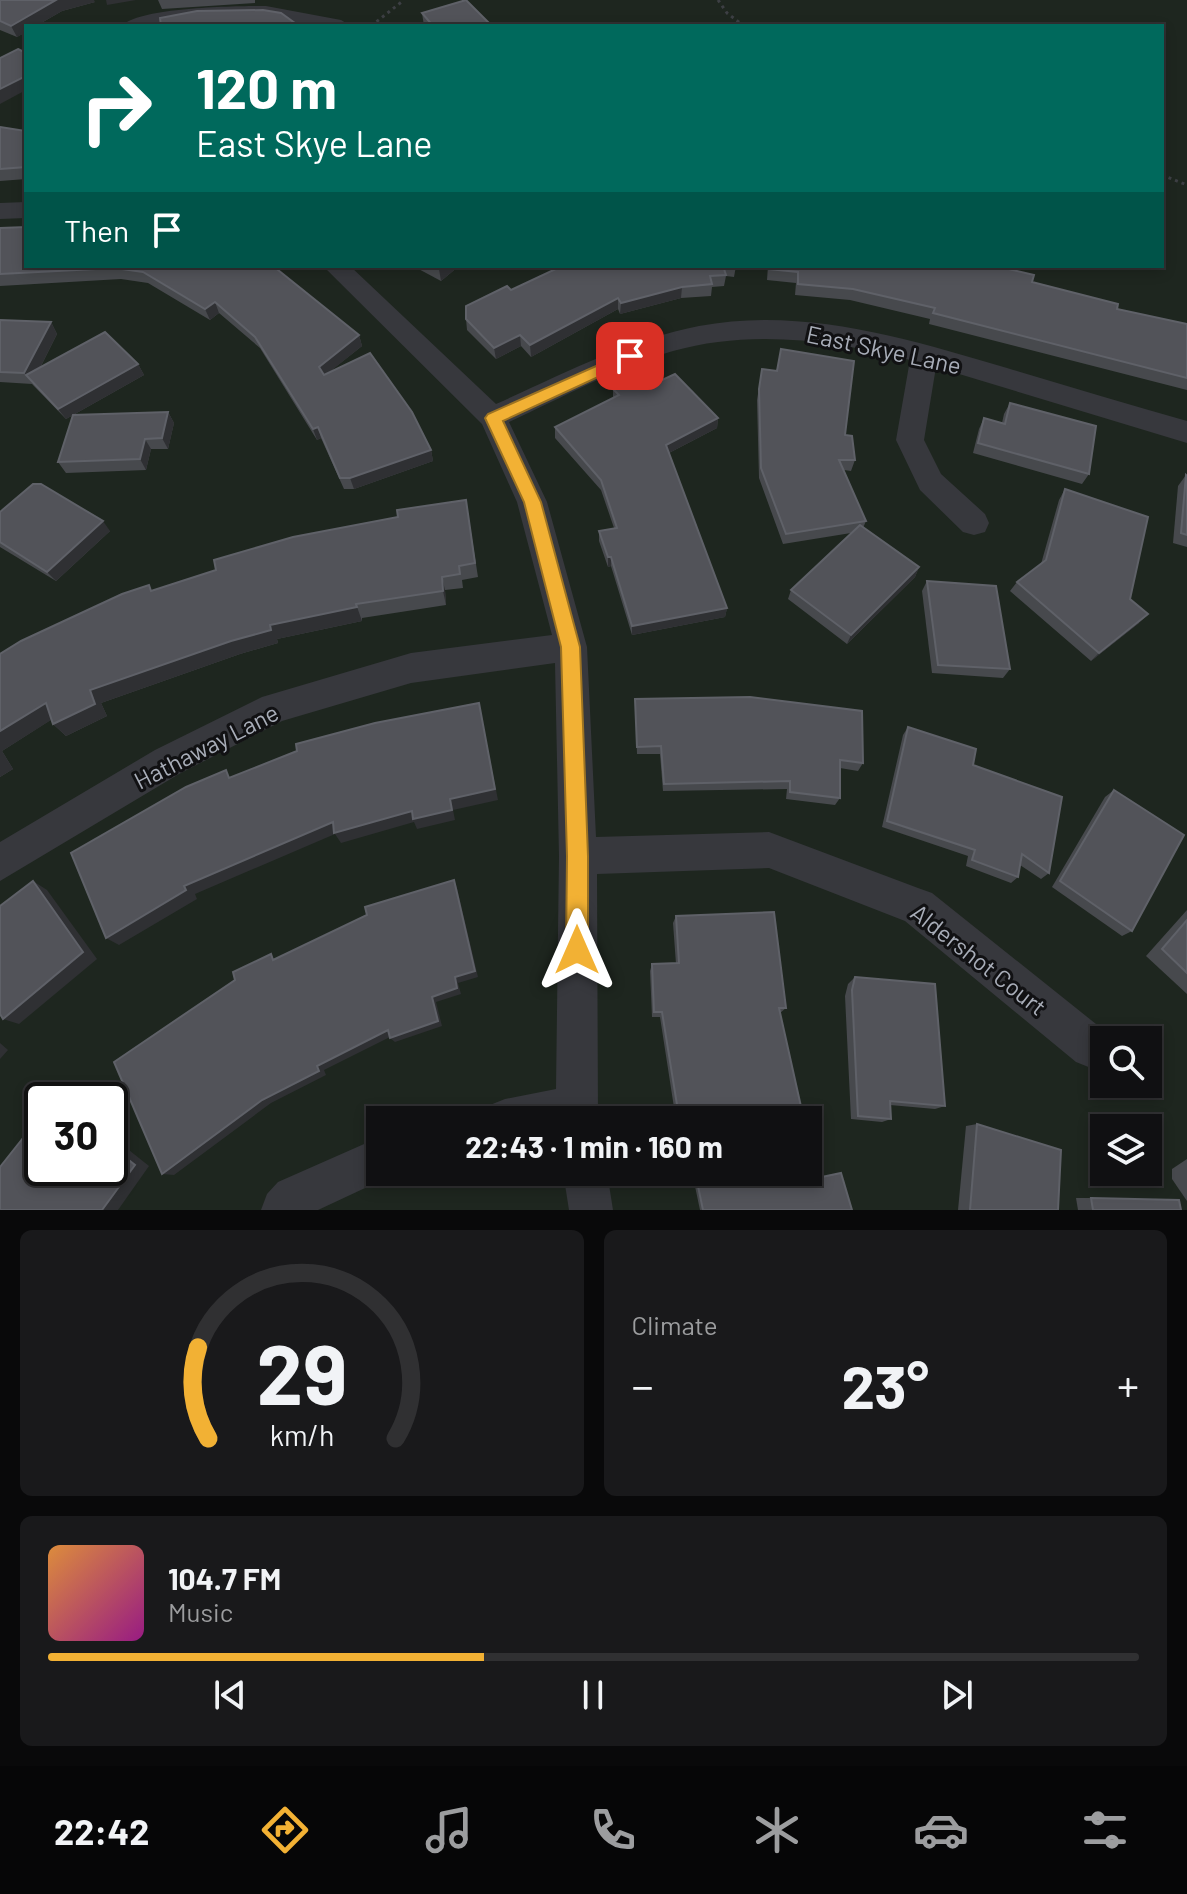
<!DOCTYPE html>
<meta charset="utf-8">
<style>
body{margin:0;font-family:Barlow,sans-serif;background:#19191b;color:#f1f3f6;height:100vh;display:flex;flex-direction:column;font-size:30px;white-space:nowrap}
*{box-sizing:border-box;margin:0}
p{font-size:26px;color:#9c9d9f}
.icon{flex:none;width:44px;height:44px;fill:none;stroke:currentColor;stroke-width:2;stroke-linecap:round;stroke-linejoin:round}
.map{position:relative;height:1210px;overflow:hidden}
.side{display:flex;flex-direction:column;gap:20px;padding:20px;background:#09090a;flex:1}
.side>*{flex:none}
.guide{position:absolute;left:24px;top:24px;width:1140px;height:244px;border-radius:0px;box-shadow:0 4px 12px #0003,0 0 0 2px #303032;background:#00695c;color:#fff;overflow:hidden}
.controls{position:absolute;left:1090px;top:1026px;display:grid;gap:16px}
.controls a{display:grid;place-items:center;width:72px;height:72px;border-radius:0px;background:#101012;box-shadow:0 4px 12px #0003,0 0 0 2px #303032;font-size:40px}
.speed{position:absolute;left:24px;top:1082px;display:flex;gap:16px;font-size:40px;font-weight:700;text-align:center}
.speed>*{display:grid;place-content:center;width:104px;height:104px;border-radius:50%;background:#101012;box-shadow:0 4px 12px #0003,0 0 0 2px #303032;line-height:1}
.speed .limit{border:4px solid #111;border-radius:12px;background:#fff;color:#111}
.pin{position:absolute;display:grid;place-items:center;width:68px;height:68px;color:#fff;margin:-34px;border-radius:16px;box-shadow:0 4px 12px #0006}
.me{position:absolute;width:88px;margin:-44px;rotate:0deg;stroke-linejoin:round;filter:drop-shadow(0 0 6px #0008)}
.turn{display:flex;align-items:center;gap:28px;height:168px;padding:0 40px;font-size:36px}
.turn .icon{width:104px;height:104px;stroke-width:2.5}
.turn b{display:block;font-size:56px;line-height:68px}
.then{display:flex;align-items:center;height:76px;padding:0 40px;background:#0003;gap:16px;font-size:30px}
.big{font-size:60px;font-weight:700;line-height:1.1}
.side .card{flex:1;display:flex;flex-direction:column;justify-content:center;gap:12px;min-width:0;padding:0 28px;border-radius:12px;background:#19191b}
.side .dial{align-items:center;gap:0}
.dial svg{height:208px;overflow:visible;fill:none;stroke:#303032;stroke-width:7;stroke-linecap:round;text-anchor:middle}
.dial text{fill:#f1f3f6;stroke:none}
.song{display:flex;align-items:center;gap:24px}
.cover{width:96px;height:96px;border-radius:12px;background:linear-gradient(135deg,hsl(30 70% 55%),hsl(310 70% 35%))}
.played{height:8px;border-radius:4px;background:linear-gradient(90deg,#f2b134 40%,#303032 40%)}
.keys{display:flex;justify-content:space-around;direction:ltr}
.heat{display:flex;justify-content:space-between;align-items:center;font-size:44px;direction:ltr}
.side .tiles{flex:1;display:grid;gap:20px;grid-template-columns:1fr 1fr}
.card:last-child{grid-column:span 2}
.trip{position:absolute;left:366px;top:1106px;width:456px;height:80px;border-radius:0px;background:#101012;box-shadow:0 4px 12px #0003,0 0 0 2px #303032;font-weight:700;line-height:80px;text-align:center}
.dock{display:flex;height:128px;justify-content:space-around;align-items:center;background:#060607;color:#9c9d9f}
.dock .icon{width:56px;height:56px}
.dock .on{color:#f2b134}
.dock b{font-size:36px;color:#f1f3f6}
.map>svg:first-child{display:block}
</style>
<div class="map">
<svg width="1187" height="1210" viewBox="0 0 1187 1210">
<rect width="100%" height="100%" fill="#161618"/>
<path fill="#1e261f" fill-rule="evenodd" d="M0 0H1187V1210H0ZM26 26H1162V266H26ZM1104 1040H1148V1084H1104ZM42 1100H110V1168H42ZM380 1120H808V1172H380ZM1104 1128H1148V1172H1104Z"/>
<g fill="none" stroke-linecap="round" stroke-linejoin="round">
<g stroke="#3d3f44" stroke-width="3" stroke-dasharray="3 4" stroke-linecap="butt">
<polyline points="718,0 727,13 744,26"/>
<polyline points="371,26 404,0"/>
<polyline points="1162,175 1187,185"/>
</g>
<g fill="#37383d" fill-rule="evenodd">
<path d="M266 6 341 20 351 26H309L266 18 200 19 163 26H122C139 7 238 6 266 6Z"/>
<polygon points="26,202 26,218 0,219 0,203"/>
<path d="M323 266H350L496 404C563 374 627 340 699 326 803 306 909 339 1007 368 1067 386 1127 404 1187 421V443L936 367 924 440 941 474 985 514 989 523 985 532 974 535 963 532 920 490 896 440 910 360C834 340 750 329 673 351 616 368 563 397 509 422L547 502 587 647 596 837 769 832 918 888 932 893 1106 1032 1109 1040H1104V1062L1091 1068 1076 1062 905 921 769 868 597 874 598 1120H484L490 1105 505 1099 556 1089 559 856 555 663 411 683 282 721 179 774 0 881V842L155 750 262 697 411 653 552 635 517 502 482 424Z"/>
<polygon points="380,1137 380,1172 396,1172 395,1174 318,1210 261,1210 267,1194 278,1182"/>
<polygon points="563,1172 607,1172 613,1210 569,1210"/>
</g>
</g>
<g fill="#47494d">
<polygon points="0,0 95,2 62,11 17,37 0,30"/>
<polygon points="158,0 255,0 255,3 162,9"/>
<polygon points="422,13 492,26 424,26"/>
<polygon points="0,127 26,131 26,179 0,181"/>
<polygon points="0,228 273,266 359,335 362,346 329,372 431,450 433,461 354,489 344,489 321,438 317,440 260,348 219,313 210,320 148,283 121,279 0,286"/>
<polygon points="413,266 459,266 441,281"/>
<polygon points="562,266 736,266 734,277 726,276 724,286 712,287 711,296 681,298 620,314 618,309 531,357 521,346 496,359 467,330 466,319 511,290"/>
<polygon points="768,266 996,266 1032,282 1117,309 1187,324 1187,390 929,324 930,319 850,300 795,295 796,283 767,280"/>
<polygon points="0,320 51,322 57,334 40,368 138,364 144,375 66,419 32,384 0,382"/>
<polygon points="762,369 845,435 855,460 851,471 844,470 866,521 863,528 919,567 915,577 847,644 788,599 791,590 851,533 783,544 759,478 757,400"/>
<polygon points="647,387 718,418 717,428 669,453 727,608 725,617 632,635 611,566 608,567 599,541 599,531 614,528 601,490 555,438 555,427 613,398 613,389"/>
<polygon points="1010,403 1089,474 1082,484 973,453 979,429 984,418 1002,423 1004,414"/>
<polygon points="168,412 174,423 168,449 151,449 146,470 66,473 58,462"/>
<polygon points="1186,475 1187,476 1187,547 1173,543 1178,486"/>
<polygon points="1065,489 1130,599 1139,623 1091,661 1010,591 1017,582 1041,564 1059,500"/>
<polygon points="466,500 478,577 462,580 463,588 445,590 446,605 362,618 362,621 277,639 278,643 240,654 101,703 107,716 66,736 53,724 52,719 2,751 13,769 0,777 0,654 153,590 398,517"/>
<polygon points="0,512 110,531 56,581 0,547"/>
<polygon points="927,581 1010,669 1003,678 932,673 922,591"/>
<polygon points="635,699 863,763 858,771 840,768 840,798 835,805 786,799 787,789 663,791 660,754 637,754"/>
<polygon points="908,727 973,765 1049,873 1041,879 1020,865 1018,877 1011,883 966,866 968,856 882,827 903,735"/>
<polygon points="1114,790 1132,931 1122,936 1052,887 1105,797"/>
<polygon points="1187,910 1187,994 1146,956"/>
<polygon points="676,916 786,1008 780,1013 804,1120 681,1120 679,1113 675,1114 660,1017 652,1017 650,971 652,964 676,964 673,923"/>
<polygon points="855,977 945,1106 935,1109 890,1105 891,1119 882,1122 851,1119 845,996 848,984"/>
<polygon points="977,1124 1058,1210 958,1210 966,1126"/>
<polygon points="1187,1159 1187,1201 1172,1179 1172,1169"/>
<polygon points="692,1172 808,1172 817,1178 841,1173 852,1210 700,1210"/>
<polygon points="1076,1198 1091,1198 1181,1210 1078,1210"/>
</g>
<g fill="#2f3033">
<polygon points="56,0 94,0 95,2 62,11 36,26 26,26 26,32 17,37 11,26"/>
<polygon points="106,0 136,0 107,5"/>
<polygon points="26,76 26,90 0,104 0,89"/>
<polygon points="444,266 459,266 441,281 439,269"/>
<polygon points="682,287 681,298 620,314 621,303"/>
<polygon points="618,298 618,309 531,357 530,345"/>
<polygon points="215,302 219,313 210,320 205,309"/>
<polygon points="51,322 57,334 33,382 24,373"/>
<polygon points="359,335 362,346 322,378 319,367"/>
<polygon points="520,335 521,346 496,359 494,348"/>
<polygon points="138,364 144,375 66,419 58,409"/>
<polygon points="168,412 174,423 168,449 162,438"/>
<polygon points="718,418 717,428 665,455 666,445"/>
<polygon points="318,427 321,438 317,440 313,429"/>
<polygon points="145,439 151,449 146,470 140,459"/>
<polygon points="431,450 433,461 354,489 350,478"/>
<polygon points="103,521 110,531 56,581 47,572"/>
<polygon points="608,557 611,557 611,566 608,567"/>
<polygon points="919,567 915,577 847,644 851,635"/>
<polygon points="442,577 445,590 446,605 443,591"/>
<polygon points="356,604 362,621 277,639 278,643 240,654 101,703 107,716 66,736 53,724 90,690 270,625"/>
<polygon points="727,608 725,617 632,635 632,626"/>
<polygon points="1148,614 1139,623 1091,661 1099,653"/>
<polygon points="46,703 59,715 2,751 13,769 0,777 0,731"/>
<polygon points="479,703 498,800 453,810 455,820 417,829 414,822 341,843 335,834 195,894 197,899 119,945 106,938 184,886 333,822 450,799"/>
<polygon points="454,880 457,888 478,977 458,983 461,994 436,1002 442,1026 395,1042 390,1038 432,997 455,977"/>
<polygon points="33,881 47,890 97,959 19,1024 3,1019"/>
<polygon points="388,1030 394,1035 324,1070 326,1075 271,1103 174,1175 162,1174 262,1100 317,1066"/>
<polygon points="0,1043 8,1050 0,1059"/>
<polygon points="110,1135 149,1166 118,1210 102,1210"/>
</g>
<g fill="#525359" stroke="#5f6168" stroke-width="2">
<polygon points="0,0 56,0 11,26 0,21"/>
<polygon points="466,0 492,26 433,26 422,13"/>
<polygon points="263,10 281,13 299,26 161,26 160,18 197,11"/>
<polygon points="18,49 26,53 26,76 0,89 0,58"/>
<polygon points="0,127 26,131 26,167 0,169"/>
<polygon points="26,227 26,266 273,266 359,335 319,367 324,375 370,353 412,412 431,450 350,478 340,478 318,427 313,429 255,337 215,302 205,309 143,272 115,268 0,274 0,228"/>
<polygon points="562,266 723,266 726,275 710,276 712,284 682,287 621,303 618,298 530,345 520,335 494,348 466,319 466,306 507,286 511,290"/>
<polygon points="769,266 996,266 1034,275 1032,282 1118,304 1117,309 1187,324 1187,378 933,313 935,308 853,289 798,284 798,272 769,269"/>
<polygon points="0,320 51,322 24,373 0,372"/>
<polygon points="105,332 138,364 58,409 26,375"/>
<polygon points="781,349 854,361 845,435 852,436 855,460 839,460 866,521 786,534 761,468 759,389 762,369 777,371"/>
<polygon points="675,374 718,418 666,445 727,608 632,626 611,557 608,557 599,531 617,528 601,480 555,427 619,395 613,389 637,377 647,387"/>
<polygon points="1010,403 1096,426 1089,474 978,443 984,418 1005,424"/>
<polygon points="168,412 162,438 145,439 140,459 58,462 73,415"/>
<polygon points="1186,475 1187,476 1187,535 1181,533"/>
<polygon points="33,484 41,484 103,521 47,572 0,542 0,512"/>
<polygon points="1065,489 1148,517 1130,599 1148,614 1099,653 1017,582 1046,560"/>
<polygon points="466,500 475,563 459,566 460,574 442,577 443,591 356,604 357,607 270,625 271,630 231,641 90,690 95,704 53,724 46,703 0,731 0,654 21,641 122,594 149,585 151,591 216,570 214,560 293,537 398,517 397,510"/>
<polygon points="860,525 919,567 851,635 791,590"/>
<polygon points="927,581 996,586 1010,669 938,665"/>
<polygon points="750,697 862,711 863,763 840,760 840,798 790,792 790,781 664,784 661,746 637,747 635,699"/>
<polygon points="479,703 495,789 450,799 452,810 413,819 412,811 334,833 333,822 184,886 186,890 106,938 71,853 186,787 226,770 229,778 297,751 296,744 375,723"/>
<polygon points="908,727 976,749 973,765 1062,797 1049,873 1022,854 1018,877 972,860 975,850 887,821"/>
<polygon points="1114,790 1184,835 1132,931 1060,881"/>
<polygon points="454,880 475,971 455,977 457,988 432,997 438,1021 390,1038 388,1030 317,1066 319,1071 262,1100 162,1174 114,1062 235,980 233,972 271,954 273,960 367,915 365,907"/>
<polygon points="33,881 83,952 3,1019 0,1014 0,906"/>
<polygon points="774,912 786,1008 779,1008 804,1120 684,1120 682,1110 678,1111 662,1012 654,1012 652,964 679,963 676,916"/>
<polygon points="1187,920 1187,973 1162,949"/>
<polygon points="855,977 935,984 945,1106 890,1101 891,1119 858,1116 852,990"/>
<polygon points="42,1114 42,1168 110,1168 110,1145 135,1165 102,1210 0,1210 0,1167"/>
<polygon points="977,1124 1061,1150 1058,1210 970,1210"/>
<polygon points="808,1138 817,1178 841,1173 852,1210 703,1210 695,1172 808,1172"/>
<polygon points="1091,1198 1179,1200 1181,1210 1093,1210"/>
</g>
<polygon fill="#f2b134" stroke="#9d7322" stroke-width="2" points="630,351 637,356 635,360 503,421 541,502 580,647 588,856 588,950 585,958 577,961 569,958 566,950 567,856 561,647 524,502 485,418 488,414"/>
<g text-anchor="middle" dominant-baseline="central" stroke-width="6" stroke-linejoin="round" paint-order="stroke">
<g font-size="24" fill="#a8adb8" stroke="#111113">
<text transform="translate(884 349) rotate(12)">East Skye Lane</text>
<text transform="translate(206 746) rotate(-27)">Hathaway Lane</text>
<text transform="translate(979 959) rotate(38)">Aldershot Court</text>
</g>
</g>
</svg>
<div class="controls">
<a><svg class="icon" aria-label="search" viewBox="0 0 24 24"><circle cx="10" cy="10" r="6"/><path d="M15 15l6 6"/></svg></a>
<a><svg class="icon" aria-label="layers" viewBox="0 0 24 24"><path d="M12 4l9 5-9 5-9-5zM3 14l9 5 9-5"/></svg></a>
</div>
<div class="speed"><div class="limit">30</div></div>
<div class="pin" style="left:630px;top:356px;background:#d93025"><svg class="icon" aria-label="arrive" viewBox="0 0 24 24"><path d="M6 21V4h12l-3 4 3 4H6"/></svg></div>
<svg class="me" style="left:577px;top:950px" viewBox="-20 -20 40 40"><path d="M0-17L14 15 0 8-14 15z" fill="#f2b134" stroke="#fff" stroke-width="4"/></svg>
<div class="trip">22:43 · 1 min · 160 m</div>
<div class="guide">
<div class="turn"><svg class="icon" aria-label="right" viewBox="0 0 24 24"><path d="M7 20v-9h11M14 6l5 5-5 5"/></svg><div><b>120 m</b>East Skye Lane</div></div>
<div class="then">Then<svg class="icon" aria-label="arrive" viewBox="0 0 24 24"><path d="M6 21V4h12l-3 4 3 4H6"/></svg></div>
</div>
</div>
<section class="side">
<div class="tiles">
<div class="card dial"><svg viewBox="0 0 100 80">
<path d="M14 69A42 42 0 1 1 86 69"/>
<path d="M14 69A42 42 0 0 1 10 34" stroke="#f2b134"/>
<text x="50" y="56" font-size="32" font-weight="700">29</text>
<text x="50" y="72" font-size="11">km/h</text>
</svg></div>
<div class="card"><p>Climate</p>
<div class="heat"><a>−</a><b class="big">23°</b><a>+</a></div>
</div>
<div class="card">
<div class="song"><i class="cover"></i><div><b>104.7 FM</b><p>Music</p></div></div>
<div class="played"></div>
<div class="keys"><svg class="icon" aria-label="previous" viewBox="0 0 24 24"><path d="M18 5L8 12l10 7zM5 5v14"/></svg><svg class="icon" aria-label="pause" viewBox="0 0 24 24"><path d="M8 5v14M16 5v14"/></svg><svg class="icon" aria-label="next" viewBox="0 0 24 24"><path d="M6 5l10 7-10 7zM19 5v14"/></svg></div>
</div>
</div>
</section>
<nav class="dock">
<b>22:42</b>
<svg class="icon on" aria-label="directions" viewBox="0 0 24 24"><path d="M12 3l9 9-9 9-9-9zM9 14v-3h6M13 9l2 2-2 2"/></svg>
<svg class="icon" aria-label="music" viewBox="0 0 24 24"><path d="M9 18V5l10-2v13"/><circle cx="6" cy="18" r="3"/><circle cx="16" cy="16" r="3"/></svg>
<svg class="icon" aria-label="phone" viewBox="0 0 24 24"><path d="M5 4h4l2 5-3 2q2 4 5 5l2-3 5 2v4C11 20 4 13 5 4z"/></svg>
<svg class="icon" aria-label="climate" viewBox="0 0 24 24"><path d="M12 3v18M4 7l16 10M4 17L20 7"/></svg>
<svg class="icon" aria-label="car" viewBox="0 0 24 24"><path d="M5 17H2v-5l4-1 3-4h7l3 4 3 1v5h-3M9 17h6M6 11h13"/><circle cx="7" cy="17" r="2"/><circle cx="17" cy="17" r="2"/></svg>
<svg class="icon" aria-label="filters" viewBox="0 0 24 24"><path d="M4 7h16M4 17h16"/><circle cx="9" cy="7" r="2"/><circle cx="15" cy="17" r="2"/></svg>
</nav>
